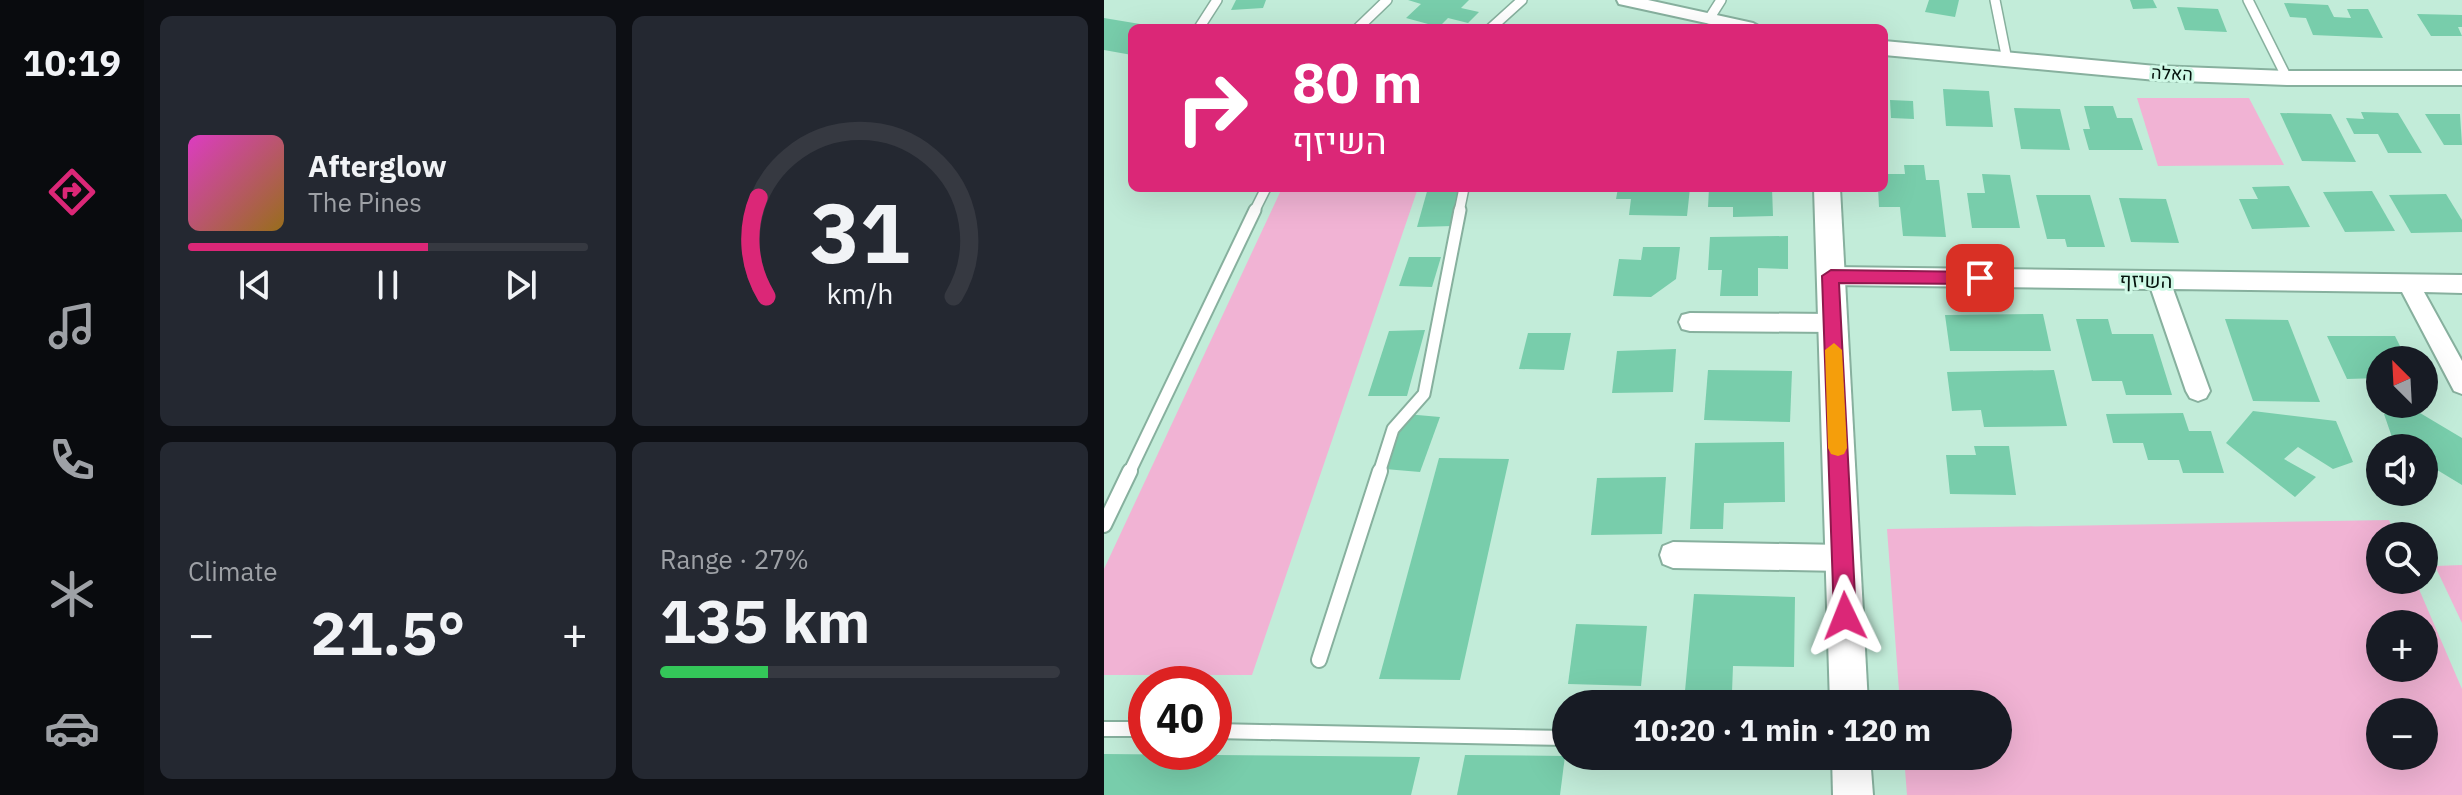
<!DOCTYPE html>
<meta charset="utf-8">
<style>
body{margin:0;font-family:"IBM Plex Sans",Heebo,sans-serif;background:#242831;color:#f1f3f6;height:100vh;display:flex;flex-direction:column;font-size:30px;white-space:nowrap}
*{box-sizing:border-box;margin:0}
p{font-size:26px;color:#9ea1a6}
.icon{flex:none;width:44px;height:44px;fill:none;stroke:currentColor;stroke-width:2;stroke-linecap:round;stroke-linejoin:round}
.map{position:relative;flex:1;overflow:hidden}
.side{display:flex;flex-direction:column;gap:16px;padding:16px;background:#0d0f14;width:960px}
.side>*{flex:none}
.hud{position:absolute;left:24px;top:24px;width:760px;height:168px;border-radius:12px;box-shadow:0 8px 32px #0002;background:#db2777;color:#fff;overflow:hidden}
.needle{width:52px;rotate:336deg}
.buttons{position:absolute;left:1262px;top:346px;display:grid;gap:16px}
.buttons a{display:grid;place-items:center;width:72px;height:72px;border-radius:50%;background:#171b24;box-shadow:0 8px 32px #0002;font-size:40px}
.speed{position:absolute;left:24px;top:666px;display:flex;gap:16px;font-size:40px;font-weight:700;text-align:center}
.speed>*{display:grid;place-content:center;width:104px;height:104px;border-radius:50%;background:#171b24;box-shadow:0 8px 32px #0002;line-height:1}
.speed .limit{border:12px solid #d22;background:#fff;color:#111}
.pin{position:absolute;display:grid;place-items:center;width:68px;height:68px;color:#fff;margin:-34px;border-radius:16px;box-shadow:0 4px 12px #0006}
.me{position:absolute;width:88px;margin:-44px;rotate:358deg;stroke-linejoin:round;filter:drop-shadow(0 0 6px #0008)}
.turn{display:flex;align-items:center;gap:28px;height:168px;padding:0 32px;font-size:36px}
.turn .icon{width:104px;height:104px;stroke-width:2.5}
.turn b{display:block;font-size:56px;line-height:68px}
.big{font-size:60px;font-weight:700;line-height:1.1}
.side .card{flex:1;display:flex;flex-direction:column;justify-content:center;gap:12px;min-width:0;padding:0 28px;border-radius:12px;background:#242831}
.side .dial{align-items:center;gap:0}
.dial svg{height:208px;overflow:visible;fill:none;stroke:#363941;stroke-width:7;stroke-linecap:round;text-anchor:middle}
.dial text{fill:#f1f3f6;stroke:none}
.song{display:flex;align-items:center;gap:24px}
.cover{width:96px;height:96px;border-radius:12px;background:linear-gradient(135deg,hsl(310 70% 55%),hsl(40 70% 35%))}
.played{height:8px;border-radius:4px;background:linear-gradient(90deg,#db2777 60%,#363941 60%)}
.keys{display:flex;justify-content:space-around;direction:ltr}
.heat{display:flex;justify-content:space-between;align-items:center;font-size:44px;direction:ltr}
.charge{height:12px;border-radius:6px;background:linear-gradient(90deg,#34c759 27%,#363941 0)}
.side .tiles{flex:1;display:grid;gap:16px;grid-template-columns:repeat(2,1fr)}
.trip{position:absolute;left:448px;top:690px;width:460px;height:80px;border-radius:40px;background:#171b24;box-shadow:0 8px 32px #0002;font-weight:700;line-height:80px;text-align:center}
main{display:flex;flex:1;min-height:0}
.tabs{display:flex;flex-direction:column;width:144px;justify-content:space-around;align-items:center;background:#090b0e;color:#9ea1a6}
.tabs .icon{width:56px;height:56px}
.tabs .active{color:#db2777}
.tabs b{font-size:36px;color:#f1f3f6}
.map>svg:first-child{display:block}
</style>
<main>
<nav class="tabs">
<b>10:19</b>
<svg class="icon active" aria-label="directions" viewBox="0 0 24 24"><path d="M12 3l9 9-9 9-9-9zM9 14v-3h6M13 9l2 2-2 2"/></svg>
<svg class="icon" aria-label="music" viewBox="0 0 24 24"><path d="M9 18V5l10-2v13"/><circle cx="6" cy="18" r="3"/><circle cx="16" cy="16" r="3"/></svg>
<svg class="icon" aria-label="phone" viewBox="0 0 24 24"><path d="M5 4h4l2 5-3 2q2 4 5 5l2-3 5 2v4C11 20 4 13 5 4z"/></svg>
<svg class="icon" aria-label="climate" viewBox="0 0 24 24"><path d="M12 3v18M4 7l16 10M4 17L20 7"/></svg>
<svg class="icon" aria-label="car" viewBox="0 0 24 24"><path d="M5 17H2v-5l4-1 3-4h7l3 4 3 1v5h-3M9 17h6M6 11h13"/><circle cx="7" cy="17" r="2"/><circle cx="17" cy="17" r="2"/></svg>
</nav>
<section class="side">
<div class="tiles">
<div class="card">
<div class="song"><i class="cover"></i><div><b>Afterglow</b><p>The Pines</p></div></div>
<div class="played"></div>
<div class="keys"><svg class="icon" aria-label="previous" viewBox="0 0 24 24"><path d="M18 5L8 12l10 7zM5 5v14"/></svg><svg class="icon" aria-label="pause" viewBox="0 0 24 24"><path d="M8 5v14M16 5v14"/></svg><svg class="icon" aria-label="next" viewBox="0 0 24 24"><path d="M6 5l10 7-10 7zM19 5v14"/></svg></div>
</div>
<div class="card dial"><svg viewBox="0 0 100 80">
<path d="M14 69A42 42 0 1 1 86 69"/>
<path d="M14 69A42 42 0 0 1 11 31" stroke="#db2777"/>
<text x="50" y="56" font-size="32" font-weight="700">31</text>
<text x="50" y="72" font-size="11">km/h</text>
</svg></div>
<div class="card"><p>Climate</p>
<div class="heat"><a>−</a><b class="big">21.5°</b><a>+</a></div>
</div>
<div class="card"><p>Range · 27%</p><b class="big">135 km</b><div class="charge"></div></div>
</div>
</section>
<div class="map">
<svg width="1358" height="795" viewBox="0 0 1358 795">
<rect width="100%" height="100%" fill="#c2ecd9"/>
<g fill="#f1b3d4" fill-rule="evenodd">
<polygon points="1033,98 1145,98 1180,165 1054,166"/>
<polygon points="178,188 314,188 148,675 0,675 0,569"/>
<path d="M1285 520 1292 536H1276V580H1311L1358 689V795H803L800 756H894V704H796L783 529ZM1276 624H1320V668H1276ZM1276 712H1320V756H1276Z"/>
<polygon points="1358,565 1358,623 1331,566"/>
</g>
<g fill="#78cdab">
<polygon points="132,0 162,0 159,8 127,10"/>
<polygon points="304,0 365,0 357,8 375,12 364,23 344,18 335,27 302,18 317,4"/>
<polygon points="825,0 855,0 851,17 821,12"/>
<polygon points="1026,0 1049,0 1053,8 1029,9"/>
<polygon points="1180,3 1224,5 1230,17 1247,18 1243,9 1264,9 1279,38 1209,35 1202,18 1186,17"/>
<polygon points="1073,7 1114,9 1123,32 1081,30"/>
<polygon points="1313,14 1358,15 1358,27 1354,27 1358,36 1327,36"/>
<polygon points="0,18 48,26 48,28 28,28 28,55 0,50"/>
<polygon points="839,89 885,91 889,127 842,126"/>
<polygon points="786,100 809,101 810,119 787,118"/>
<polygon points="980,106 1009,106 1013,118 1028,118 1039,150 985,150 979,129 986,129"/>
<polygon points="910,108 956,109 966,150 917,149"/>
<polygon points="1257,112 1294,113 1318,153 1284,153 1274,134 1250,134 1242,118 1260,119"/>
<polygon points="1176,113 1227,114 1252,162 1198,161"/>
<polygon points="1321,114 1356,114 1358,145 1340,145"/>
<polygon points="800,165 820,165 822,180 835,180 842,237 799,236 796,207 775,207 774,188 780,188 780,174 801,174"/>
<polygon points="878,174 906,175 916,228 868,228 863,193 881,193"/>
<polygon points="1185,186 1206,227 1148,229 1135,199 1154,199 1148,187"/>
<polygon points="324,188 359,188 349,226 313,227"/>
<polygon points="514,188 586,188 583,216 525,215 527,199 512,199"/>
<polygon points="605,188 668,188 669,216 629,217 629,207 604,207"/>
<polygon points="1268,191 1291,231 1241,232 1219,192"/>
<polygon points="1342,194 1358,220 1358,232 1307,233 1285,195"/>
<polygon points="932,195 986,195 1001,247 963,247 961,239 943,239"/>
<polygon points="1015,198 1062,199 1075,243 1027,242"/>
<polygon points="684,236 684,269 654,268 654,296 616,296 618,270 604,270 606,237"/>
<polygon points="539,247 576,247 572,279 547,297 509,296 515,259 537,260"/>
<polygon points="305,257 337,257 328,287 295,286"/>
<polygon points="939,314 947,351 846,351 841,315"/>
<polygon points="972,319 1004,319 1008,334 1049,334 1068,395 1022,395 1018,381 988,381"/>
<polygon points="1121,319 1184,320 1216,402 1149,401"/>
<polygon points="321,330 303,396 264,396 285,331"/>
<polygon points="424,333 467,333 460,370 415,369"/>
<polygon points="1223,336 1291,336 1303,360 1276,360 1276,378 1243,379"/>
<polygon points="572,349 569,392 508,393 513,351"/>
<polygon points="604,370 688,371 686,422 600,420"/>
<polygon points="950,370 963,426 880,427 877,410 848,411 843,372"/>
<polygon points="1311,410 1358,438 1358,485 1320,462 1320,448 1298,448 1290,443 1280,414"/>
<polygon points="1149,411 1232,421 1249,462 1229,469 1194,447 1180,459 1212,477 1191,497 1122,443"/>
<polygon points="1079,413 1085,431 1107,431 1120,473 1079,473 1075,460 1044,460 1039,443 1009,443 1002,414"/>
<polygon points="302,414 336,417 316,472 281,469"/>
<polygon points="680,442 681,502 620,503 619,529 586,529 591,443"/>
<polygon points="870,446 905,446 912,495 846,494 842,455 872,455"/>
<polygon points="335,458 405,459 356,680 275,679"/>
<polygon points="562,477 558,534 487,535 493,478"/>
<polygon points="590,594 691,597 690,667 629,666 628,692 581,691"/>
<polygon points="472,624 543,626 537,686 464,684"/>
<polygon points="0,754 316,757 307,795 0,795"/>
<polygon points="361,755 461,756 456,795 353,795"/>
</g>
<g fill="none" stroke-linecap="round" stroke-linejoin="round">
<defs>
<g id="service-far2">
<polyline points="891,0 903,60"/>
<polyline points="1144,0 1183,78"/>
<polyline points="605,19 617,0"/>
<polyline points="95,28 113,0"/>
<polyline points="254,28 283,0"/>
<polyline points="387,28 418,0"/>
<polyline points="150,212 162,188"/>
<polyline points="355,212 360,188"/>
</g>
<g id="service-far1">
<polyline points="25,473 151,210"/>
<polyline points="275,473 289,429 320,394 356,210"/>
</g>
<g id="service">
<polyline points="0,525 26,471"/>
<polyline points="215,660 276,471"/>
<polyline points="0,729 42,729"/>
<polyline points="110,731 462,738"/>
<polyline points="678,756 741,756"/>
</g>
<g id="minor">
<polygon points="513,0 544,0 649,23 658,28 625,28 515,4"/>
<polygon points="727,267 1358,275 1358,293 1320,292 1358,361 1358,394 1350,391 1298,292 1069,289 1106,391 1102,398 1094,401 1086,398 1082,391 1047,289 727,285 719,282 716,276 719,270"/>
<polygon points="586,313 728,314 736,316 739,323 736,330 728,332 586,331 578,329 575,322 578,315"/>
<polygon points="569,542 738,545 748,549 751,558 748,567 738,571 569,568 559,564 556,555 559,546"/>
</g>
<g id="tertiary">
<polygon points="780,41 1052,66 1183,71 1358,71 1358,85 1183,85 1052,80 780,55"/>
<polygon points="710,188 736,188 764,704 726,704"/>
<polygon points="728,756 766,756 769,795 729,795"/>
</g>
</defs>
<use href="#service-far2" stroke="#87b09e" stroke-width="12"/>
<use href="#service-far1" stroke="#87b09e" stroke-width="15"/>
<use href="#service" stroke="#87b09e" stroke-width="18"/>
<use href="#minor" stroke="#87b09e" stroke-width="4"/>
<use href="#tertiary" stroke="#87b09e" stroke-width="4"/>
<use href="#service-far2" stroke="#fff" stroke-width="9"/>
<use href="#service-far1" stroke="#fff" stroke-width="11"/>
<use href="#service" stroke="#fff" stroke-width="14"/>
<use href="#minor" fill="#fff" fill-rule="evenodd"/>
<use href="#tertiary" fill="#fff" fill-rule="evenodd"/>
</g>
<polygon fill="#db2777" stroke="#8e194d" stroke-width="2" points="727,270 876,272 884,278 876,284 735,283 752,616 749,624 741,627 733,624 730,616 718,276"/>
<polygon fill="#f59e0b" points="730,343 738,350 743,448 740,454 734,456 727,454 724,448 721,350"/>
<g text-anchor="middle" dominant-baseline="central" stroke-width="6" stroke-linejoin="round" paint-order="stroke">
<g font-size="18" fill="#05130d" stroke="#cff9e6">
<text transform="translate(1068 73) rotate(3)">האלה</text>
</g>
<g font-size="20" fill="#05130d" stroke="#cff9e6">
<text transform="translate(1042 280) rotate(1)">השיזף</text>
</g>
</g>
</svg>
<div class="buttons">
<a><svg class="needle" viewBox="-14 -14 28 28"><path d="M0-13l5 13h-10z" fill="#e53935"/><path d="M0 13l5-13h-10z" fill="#9ea1a6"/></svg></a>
<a><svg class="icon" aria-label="sound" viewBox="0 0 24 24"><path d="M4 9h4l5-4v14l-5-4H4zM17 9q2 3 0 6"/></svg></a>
<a><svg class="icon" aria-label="search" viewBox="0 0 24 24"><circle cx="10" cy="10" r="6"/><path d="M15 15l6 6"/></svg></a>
<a>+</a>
<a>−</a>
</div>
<div class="speed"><div class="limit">40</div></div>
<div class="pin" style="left:876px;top:278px;background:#d93025"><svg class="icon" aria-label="arrive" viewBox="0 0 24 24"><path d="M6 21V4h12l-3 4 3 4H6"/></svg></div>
<svg class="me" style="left:741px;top:616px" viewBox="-20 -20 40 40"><path d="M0-17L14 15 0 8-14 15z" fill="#db2777" stroke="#fff" stroke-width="4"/></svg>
<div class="trip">10:20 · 1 min · 120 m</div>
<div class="hud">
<div class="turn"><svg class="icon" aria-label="right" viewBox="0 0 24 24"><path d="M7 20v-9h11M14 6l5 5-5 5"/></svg><div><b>80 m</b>השיזף</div></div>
</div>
</div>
</main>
